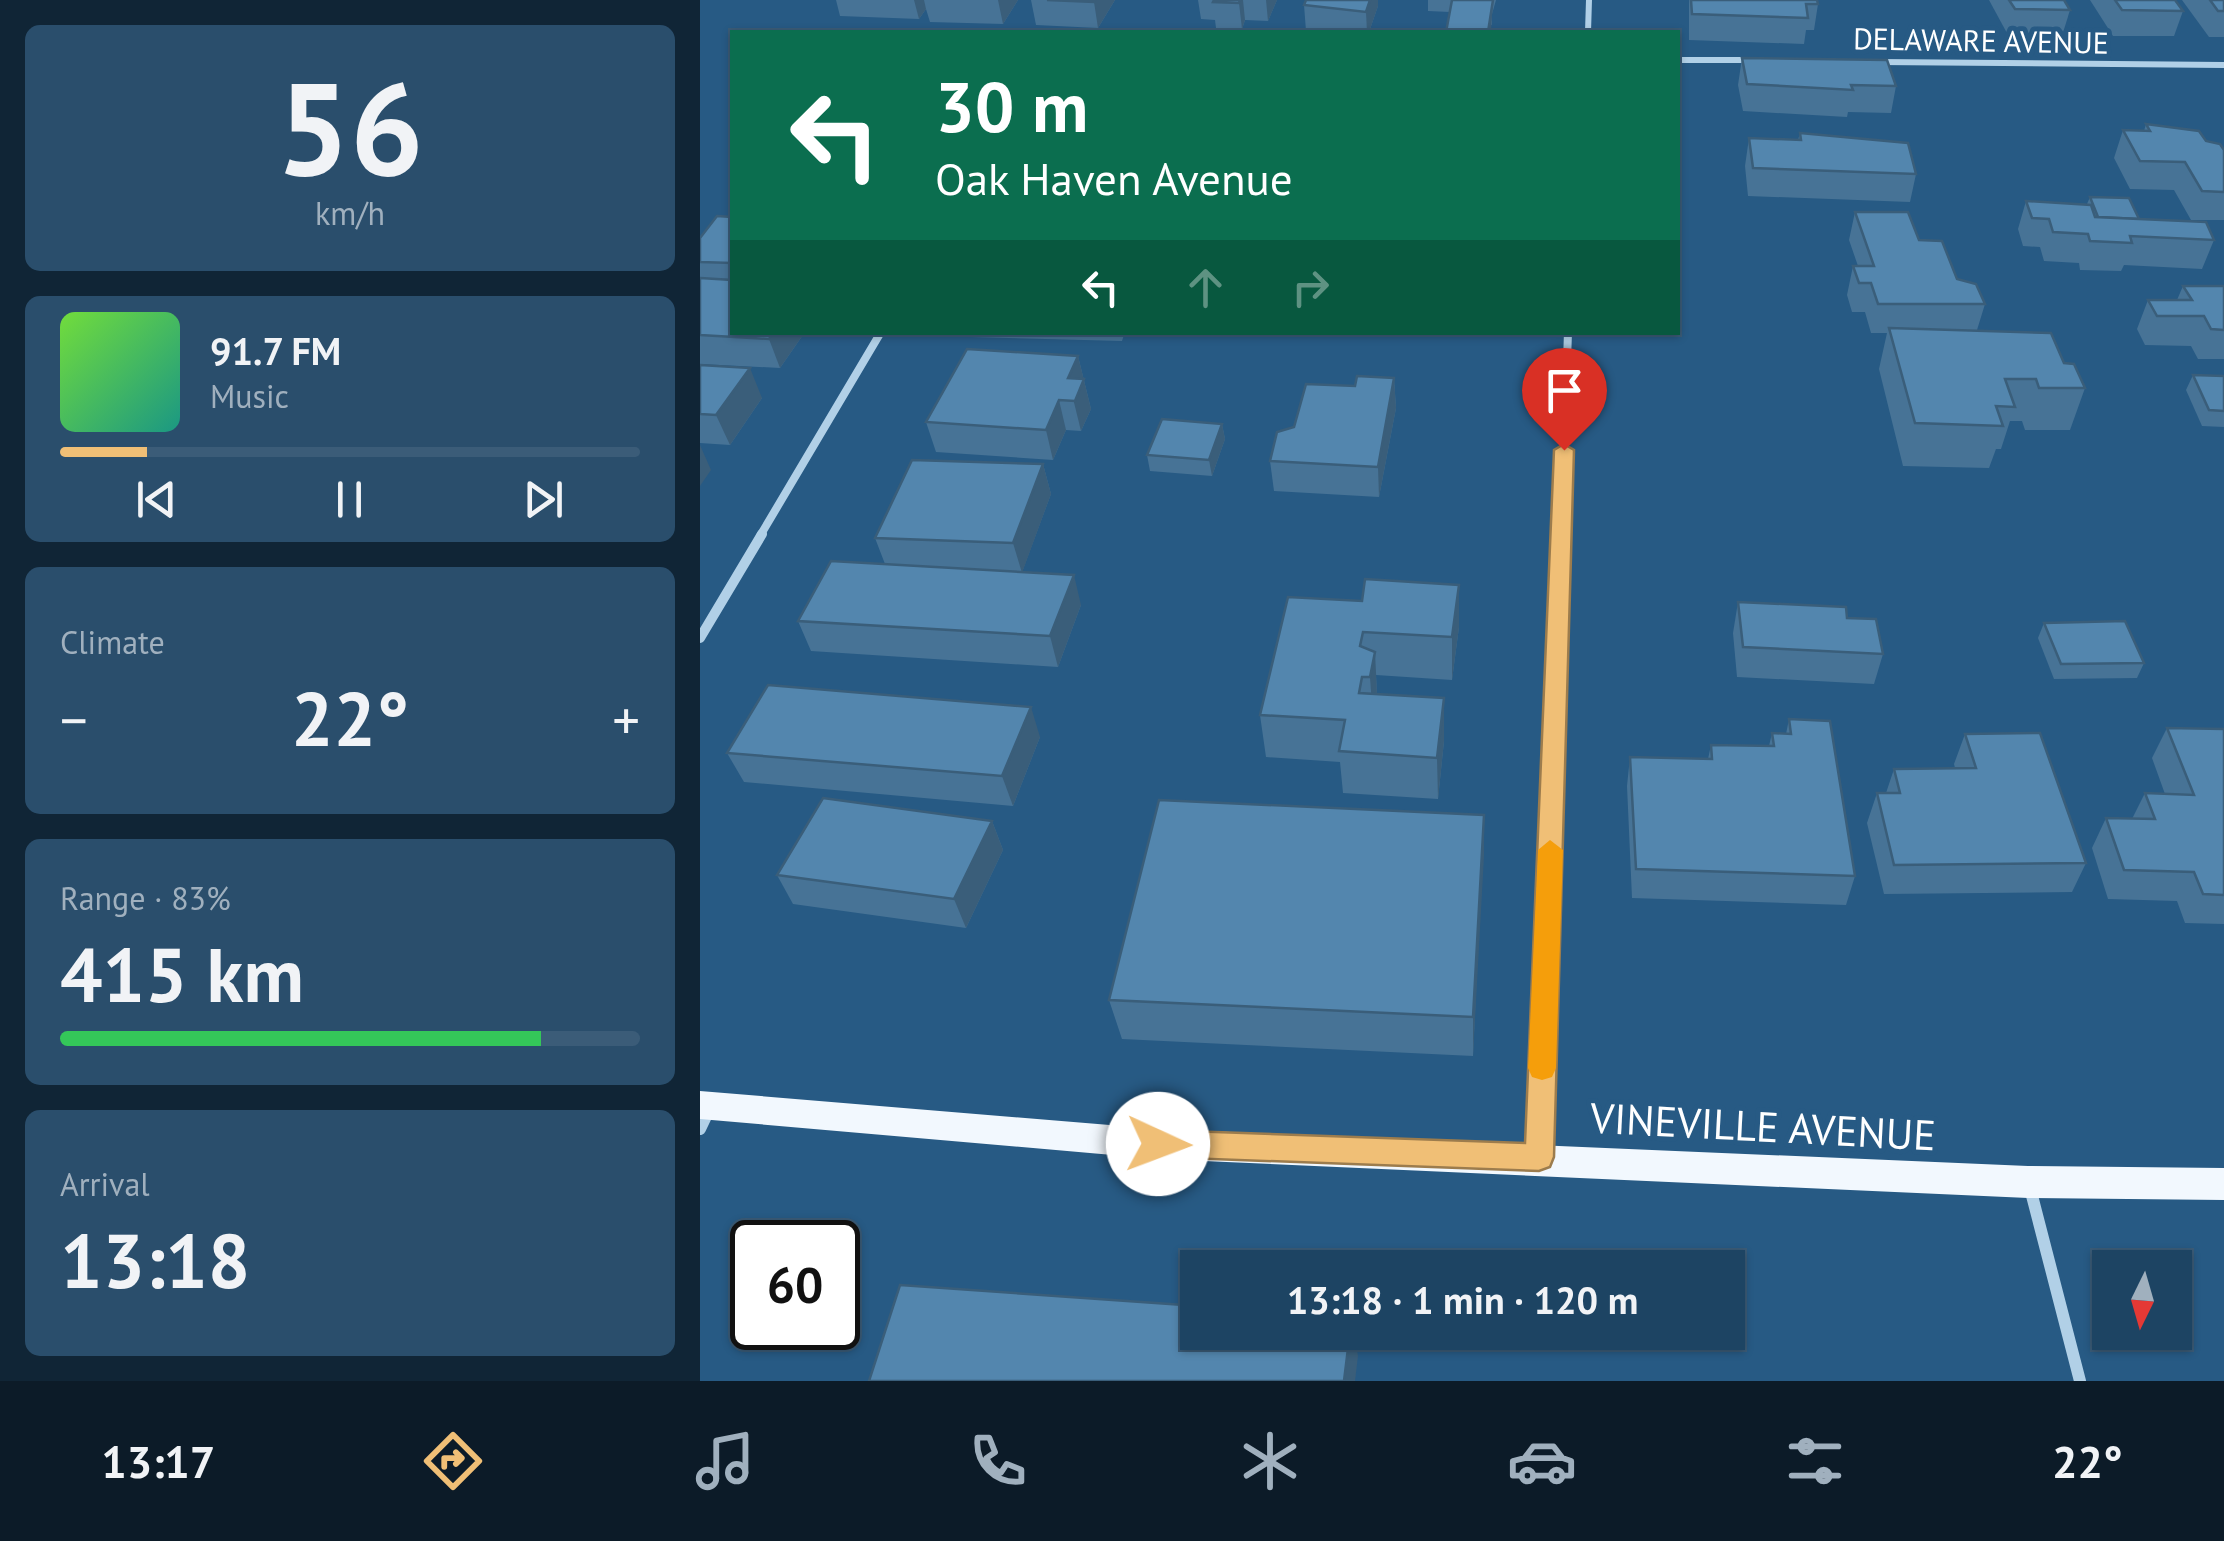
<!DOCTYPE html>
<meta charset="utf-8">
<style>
body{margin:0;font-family:"PT Sans",sans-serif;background:#2a4e6c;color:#f1f3f6;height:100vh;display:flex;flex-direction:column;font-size:38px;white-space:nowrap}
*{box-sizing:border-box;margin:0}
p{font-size:32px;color:#a0b0be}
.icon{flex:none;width:55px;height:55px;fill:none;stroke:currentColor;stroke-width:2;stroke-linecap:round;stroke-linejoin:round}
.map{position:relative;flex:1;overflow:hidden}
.drawer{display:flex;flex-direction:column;gap:25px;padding:25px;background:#102536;width:700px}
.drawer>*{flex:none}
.hud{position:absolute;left:30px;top:30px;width:950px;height:305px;border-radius:0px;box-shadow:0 2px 8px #0004,0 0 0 2px #3b5c78;background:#0b6e4f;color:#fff;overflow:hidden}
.needle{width:65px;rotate:185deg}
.buttons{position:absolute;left:1392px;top:1250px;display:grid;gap:20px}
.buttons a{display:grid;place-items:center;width:100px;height:100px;border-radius:0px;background:#1d4463;box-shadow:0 2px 8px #0004,0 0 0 2px #3b5c78;font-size:50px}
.speed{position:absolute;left:30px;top:1220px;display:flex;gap:20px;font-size:50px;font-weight:700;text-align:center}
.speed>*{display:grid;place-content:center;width:130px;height:130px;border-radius:50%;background:#1d4463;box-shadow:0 2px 8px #0004,0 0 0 2px #3b5c78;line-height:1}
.speed .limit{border:5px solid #111;border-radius:15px;background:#fff;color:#111}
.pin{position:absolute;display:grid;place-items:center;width:85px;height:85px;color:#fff;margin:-102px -42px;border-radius:50% 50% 50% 0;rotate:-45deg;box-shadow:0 0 10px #0007}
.pin .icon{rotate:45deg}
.me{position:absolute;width:110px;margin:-55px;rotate:92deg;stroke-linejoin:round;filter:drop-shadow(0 0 8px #0008)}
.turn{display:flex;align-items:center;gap:35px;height:210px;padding:0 40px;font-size:45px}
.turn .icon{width:130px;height:130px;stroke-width:2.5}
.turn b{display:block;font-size:70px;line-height:85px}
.lanes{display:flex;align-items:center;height:95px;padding:0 40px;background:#0003;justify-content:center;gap:50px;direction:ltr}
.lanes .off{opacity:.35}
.big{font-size:75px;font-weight:600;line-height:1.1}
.drawer .tile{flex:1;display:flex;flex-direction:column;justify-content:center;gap:15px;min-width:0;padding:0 35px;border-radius:15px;background:#2a4e6c}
.drawer .dial{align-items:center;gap:0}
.dial b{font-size:130px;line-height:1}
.song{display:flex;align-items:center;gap:30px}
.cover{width:120px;height:120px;border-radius:15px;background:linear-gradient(135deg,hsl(100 70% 55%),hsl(170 70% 35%))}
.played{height:10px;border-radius:5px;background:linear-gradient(90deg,#f0bf76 15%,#3b5c78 15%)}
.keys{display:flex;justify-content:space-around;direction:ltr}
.heat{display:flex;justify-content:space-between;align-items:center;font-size:55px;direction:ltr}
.charge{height:15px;border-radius:8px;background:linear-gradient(90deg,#34c759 83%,#3b5c78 0)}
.trip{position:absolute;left:480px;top:1250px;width:565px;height:100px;border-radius:0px;background:#1d4463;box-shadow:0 2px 8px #0004,0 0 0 2px #3b5c78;font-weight:600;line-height:100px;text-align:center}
.dock{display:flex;height:160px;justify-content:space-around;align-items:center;background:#0c1b28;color:#a0b0be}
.dock .icon{width:70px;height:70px}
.dock .current{color:#f0bf76}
.dock b{font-size:45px;color:#f1f3f6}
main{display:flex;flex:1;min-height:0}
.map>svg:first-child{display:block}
</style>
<main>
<section class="drawer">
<div class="tile dial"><b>56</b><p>km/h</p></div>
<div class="tile">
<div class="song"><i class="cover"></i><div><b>91.7 FM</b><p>Music</p></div></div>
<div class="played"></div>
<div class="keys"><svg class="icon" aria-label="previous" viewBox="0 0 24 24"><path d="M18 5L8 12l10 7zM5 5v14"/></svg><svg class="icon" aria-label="pause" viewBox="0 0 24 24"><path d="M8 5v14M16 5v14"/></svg><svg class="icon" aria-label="next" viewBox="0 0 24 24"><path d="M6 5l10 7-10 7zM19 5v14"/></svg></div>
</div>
<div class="tile"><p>Climate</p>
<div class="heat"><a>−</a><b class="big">22°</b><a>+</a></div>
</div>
<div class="tile"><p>Range · 83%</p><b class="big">415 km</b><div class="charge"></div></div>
<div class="tile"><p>Arrival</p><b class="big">13:18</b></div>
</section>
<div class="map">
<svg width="1524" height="1381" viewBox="0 0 1524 1381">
<rect width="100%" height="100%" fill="#275a84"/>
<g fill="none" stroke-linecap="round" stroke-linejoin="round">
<g stroke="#b1d0e7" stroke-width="6">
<polyline points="888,32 889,0"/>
<polyline points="978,60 1051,60"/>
<polyline points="1178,62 1524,65"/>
</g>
<g stroke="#b1d0e7" stroke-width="8">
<polyline points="60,536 181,332"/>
<polyline points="861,536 868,332"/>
</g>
<g stroke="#b1d0e7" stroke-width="10">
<polyline points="0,638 62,534"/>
<polyline points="848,911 861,534"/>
</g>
<g stroke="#b1d0e7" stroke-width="12">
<polyline points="0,1129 10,1108"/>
<polyline points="839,1156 848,908"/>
<polyline points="1330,1188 1380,1381"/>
</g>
<polygon fill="#f2f8fe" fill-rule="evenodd" points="0,1091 458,1129 1328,1166 1524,1168 1524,1200 1328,1198 458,1159 0,1119"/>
</g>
<g fill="#477396">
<polygon points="136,0 318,0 303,24 230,22 226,9 219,19 140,16"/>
<polygon points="331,0 415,0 398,28 336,25"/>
<polygon points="498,0 577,0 568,21 545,20 542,29 516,28 515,20 501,19"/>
<polygon points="728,0 796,0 792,14 792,25 750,12 728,11"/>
<polygon points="989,0 1117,0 1118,4 1114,30 1106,30 1104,44 989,40"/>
<polygon points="1289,0 1364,0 1370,10 1362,36 1308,35"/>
<polygon points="1390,0 1475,0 1483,11 1474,36 1413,36"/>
<polygon points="1482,0 1524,0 1524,37 1509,37"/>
<polygon points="604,5 678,6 669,32 623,32 606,31"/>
<polygon points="1042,58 1196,86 1191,113 1148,112 1147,117 1043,111 1038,85"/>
<polygon points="1446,124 1506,141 1524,150 1524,220 1491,220 1474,190 1430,189 1414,158 1423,130 1444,131"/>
<polygon points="1100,133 1216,174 1210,202 1048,196 1045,166 1049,138 1098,140"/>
<polygon points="1390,197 1439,219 1514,240 1502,269 1424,265 1421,271 1380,270 1379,263 1344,261 1340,247 1323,246 1318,229 1326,201 1387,204"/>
<polygon points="1155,212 1219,240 1257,279 1285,304 1277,330 1364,363 1385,388 1370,430 1325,430 1322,421 1310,421 1301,449 1296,449 1289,468 1203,466 1179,369 1187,333 1171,333 1165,312 1152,312 1147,295 1153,266 1158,266 1149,240"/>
<polygon points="32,217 32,332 105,332 80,368 0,364 0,238"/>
<polygon points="1483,286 1524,286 1524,359 1498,359 1491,346 1445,345 1437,329 1448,300 1477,300"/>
<polygon points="269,332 425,332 422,341 270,337"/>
<polygon points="687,332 738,332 738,335"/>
<polygon points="378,356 391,409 381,431 366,430 353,460 236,452 226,422"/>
<polygon points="0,365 62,398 30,445 0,443"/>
<polygon points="1493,375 1524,376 1524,427 1502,426 1486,390"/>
<polygon points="694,378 696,408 679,497 574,491 570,461 594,427 655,386"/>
<polygon points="522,424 525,439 512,476 450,471 447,455"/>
<polygon points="343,464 351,494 322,572 381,605 358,667 111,651 98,621 185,564 175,538"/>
<polygon points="759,585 759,627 752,680 676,675 677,694 744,741 738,799 643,793 640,762 566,757 560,715 662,601"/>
<polygon points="1038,602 1147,618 1183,654 1174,684 1037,677 1033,633"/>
<polygon points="1344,623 1444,663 1437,678 1354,679 1338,638"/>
<polygon points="1089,719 1155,876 1146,905 932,898 927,786 930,757 1008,759 1011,745 1069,746 1072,733 1086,734"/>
<polygon points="1467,728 1524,729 1524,924 1485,923 1477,901 1408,899 1392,848 1406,818 1432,819 1445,793 1465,794 1452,758"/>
<polygon points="1265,734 1386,863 1372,892 1184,894 1167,823 1177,793 1186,793 1194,769 1255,768 1254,764"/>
<polygon points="340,737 313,806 44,782 27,753"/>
<polygon points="784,815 773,1056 422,1039 409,1000"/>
<polygon points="292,821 303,850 266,928 93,904 77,875"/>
</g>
<g fill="#3a5e7a">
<polygon points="214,0 224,0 226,9 219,19"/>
<polygon points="298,0 318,0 303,24"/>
<polygon points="395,0 415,0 398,28 394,2"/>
<polygon points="540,0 543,0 545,20 542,29 539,3"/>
<polygon points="566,0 577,0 568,21"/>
<polygon points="670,0 678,0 678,6 669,32 667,32 666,12"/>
<polygon points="793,0 791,32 788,32"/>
<polygon points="73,332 105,332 80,368 69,339"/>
<polygon points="378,356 391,409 381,431 368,378"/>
<polygon points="50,368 62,398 30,445 16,415"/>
<polygon points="694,378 696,408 679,497 678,467"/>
<polygon points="359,400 366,430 353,460 346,430"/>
<polygon points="522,424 525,439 512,476 509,460"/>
<polygon points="0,445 11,470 0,486"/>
<polygon points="343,464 351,494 322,573 313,543"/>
<polygon points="374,575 381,605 358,667 350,636"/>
<polygon points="759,585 759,627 752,680 752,637"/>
<polygon points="675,652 677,694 673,720 670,677"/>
<polygon points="744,698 744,741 738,799 737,758"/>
<polygon points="331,707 340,737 313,806 302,776"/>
<polygon points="784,815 784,856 773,1056 773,1017"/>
<polygon points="292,821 303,850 266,928 254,899"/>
<polygon points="650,1332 654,1332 658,1356 655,1381 644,1381"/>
</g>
<g fill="#5386ae" stroke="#3a5e7a" stroke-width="2.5">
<polygon points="347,0 395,0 394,2"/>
<polygon points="514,0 540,0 539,3 513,2"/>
<polygon points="606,0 670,0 666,12 604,5"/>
<polygon points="752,0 793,0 788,32 746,32"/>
<polygon points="991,0 1117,0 1118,4 1106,4 1108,18 992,14"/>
<polygon points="1309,0 1364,0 1370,10 1315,9"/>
<polygon points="1415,0 1475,0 1483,11 1422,10"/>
<polygon points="1510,0 1524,0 1524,11 1518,11"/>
<polygon points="1042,58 1187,60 1196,86 1151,85 1153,90 1047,84"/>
<polygon points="1446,124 1499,131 1506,141 1520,144 1524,150 1524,192 1502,191 1485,162 1440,161 1423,130 1450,131"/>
<polygon points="1100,133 1208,143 1216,174 1053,168 1049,138 1101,140"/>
<polygon points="1390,197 1429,198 1439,219 1398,217"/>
<polygon points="1326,201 1391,205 1395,217 1506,222 1514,240 1430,236 1432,243 1390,241 1388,234 1353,232 1349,219 1332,218"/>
<polygon points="1155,212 1208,212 1219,240 1242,241 1257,279 1276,284 1285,304 1178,304 1171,283 1159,283 1153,266 1174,266"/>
<polygon points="17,216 32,217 32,263 0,262 0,238"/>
<polygon points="0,278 32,280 32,332 73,332 69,339 0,335"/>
<polygon points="1483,286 1524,286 1524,330 1511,329 1504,316 1457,316 1448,300 1492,300"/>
<polygon points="1189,328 1351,333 1364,363 1374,364 1385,388 1339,388 1336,379 1305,379 1315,407 1296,406 1303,426 1215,423"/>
<polygon points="267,349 378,356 368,378 384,379 375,401 359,400 346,430 226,422"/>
<polygon points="0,365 50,368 16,415 0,414"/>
<polygon points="1493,375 1524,376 1524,411 1509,410"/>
<polygon points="657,376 694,378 678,467 570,461 577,432 594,427 606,384 655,386"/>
<polygon points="462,419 522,424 509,460 447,455"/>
<polygon points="212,460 343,464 313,543 175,538"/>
<polygon points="131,561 374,575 350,636 98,621"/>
<polygon points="665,579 759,585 752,637 663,632 660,646 675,652 670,677 662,677 659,693 744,698 737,758 639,751 645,720 560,715 588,597 662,601"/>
<polygon points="1038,602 1146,607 1147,618 1176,619 1183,654 1043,647"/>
<polygon points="1425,621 1444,663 1361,664 1344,623"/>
<polygon points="68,685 331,707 302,776 27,753"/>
<polygon points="1089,719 1130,721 1155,876 936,869 930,757 1012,759 1011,745 1074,746 1072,733 1091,734"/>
<polygon points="1467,728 1524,729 1524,895 1503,894 1494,872 1424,870 1406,818 1455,819 1445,793 1494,795"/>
<polygon points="1340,733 1386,863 1194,865 1177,793 1200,793 1194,769 1276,768 1265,734"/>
<polygon points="123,798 292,821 254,899 77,875"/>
<polygon points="459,800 784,815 773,1017 409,1000"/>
<polygon points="200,1285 498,1306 498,1332 650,1332 644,1381 169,1381"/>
</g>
<polygon fill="#f0bf76" stroke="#9c7c4d" stroke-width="2.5" points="864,444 874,450 854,1157 850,1167 839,1171 458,1157 447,1153 443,1144 447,1134 458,1130 825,1143 854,450"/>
<polygon fill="#f59e0b" points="850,840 863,850 856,1068 852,1077 842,1080 832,1077 828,1068 838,850"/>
<g text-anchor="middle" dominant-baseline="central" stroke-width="10" stroke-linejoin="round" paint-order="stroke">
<g font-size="30" fill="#fff" stroke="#275a84">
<text transform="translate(1281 40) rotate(1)">DELAWARE AVENUE</text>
</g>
<g font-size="42" fill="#fff" stroke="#275a84">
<text transform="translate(1063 1126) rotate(3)">VINEVILLE AVENUE</text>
</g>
</g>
</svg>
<div class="buttons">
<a><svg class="needle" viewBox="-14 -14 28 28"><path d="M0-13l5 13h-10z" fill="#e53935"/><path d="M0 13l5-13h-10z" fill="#a0b0be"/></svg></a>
</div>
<div class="speed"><div class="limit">60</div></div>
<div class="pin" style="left:864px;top:450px;background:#d93025"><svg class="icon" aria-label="arrive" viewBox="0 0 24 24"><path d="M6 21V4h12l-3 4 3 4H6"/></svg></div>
<svg class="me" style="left:458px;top:1144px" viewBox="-20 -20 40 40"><circle r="19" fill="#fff"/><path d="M0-13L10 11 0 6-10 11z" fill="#f0bf76"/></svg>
<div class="trip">13:18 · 1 min · 120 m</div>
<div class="hud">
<div class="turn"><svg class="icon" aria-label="left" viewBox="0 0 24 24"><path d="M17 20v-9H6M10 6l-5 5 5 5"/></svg><div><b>30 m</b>Oak Haven Avenue</div></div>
<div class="lanes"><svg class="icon" aria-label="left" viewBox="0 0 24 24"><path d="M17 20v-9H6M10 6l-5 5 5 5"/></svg><svg class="icon off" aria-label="ahead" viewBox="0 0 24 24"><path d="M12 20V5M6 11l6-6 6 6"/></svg><svg class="icon off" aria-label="right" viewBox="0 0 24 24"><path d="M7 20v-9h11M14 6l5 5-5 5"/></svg></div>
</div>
</div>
</main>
<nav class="dock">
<b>13:17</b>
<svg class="icon current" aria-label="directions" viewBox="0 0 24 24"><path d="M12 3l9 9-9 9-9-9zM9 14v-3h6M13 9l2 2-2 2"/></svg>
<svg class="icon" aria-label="music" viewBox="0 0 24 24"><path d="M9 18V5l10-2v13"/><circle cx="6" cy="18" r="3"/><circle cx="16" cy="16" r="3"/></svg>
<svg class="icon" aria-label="phone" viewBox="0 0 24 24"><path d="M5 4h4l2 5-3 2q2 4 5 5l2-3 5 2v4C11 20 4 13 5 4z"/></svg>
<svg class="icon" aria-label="climate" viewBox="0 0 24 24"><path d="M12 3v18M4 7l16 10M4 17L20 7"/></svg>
<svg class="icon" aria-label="car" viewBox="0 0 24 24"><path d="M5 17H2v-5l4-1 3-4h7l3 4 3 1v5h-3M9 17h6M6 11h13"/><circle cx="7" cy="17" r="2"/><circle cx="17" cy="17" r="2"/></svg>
<svg class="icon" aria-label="filters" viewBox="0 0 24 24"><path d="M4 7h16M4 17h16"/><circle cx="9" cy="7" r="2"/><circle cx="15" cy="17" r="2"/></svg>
<b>22°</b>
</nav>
